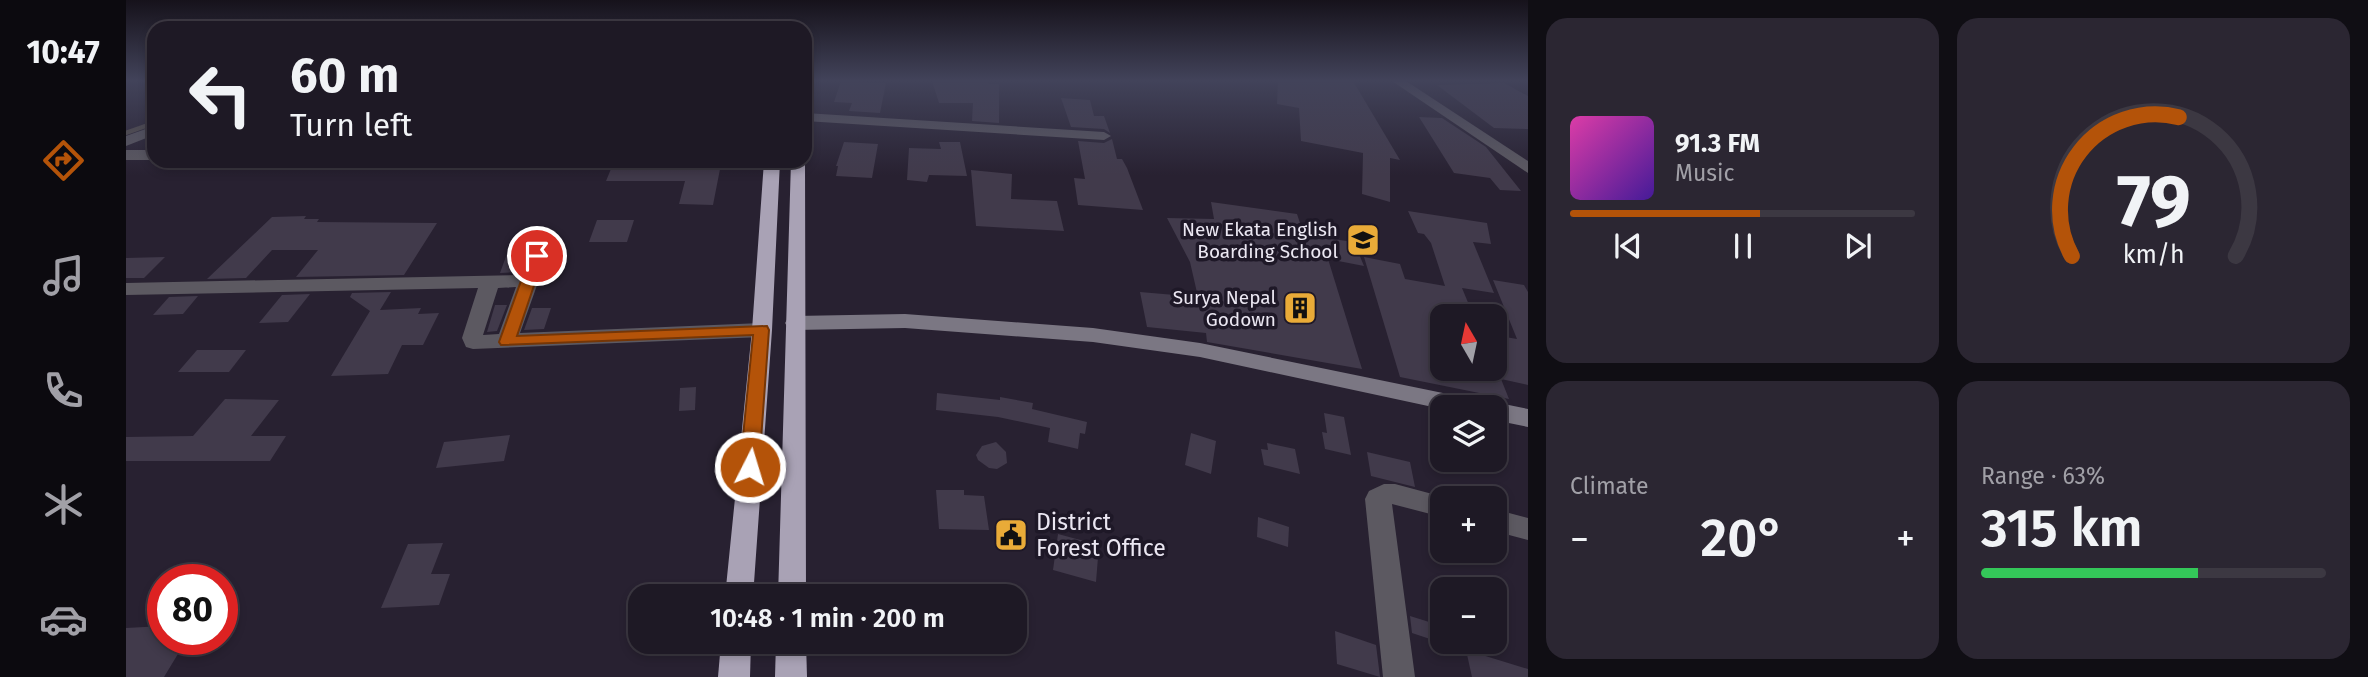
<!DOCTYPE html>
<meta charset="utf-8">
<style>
body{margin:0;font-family:"Fira Sans",sans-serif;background:#2b2632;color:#f1f3f6;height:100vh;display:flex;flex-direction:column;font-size:26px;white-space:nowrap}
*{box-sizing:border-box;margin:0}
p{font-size:23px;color:#a1a0a7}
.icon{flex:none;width:38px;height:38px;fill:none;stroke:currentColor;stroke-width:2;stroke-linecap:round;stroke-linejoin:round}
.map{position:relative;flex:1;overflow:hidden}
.details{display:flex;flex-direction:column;gap:18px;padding:18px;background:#100e14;width:840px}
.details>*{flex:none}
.top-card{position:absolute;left:21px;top:21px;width:665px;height:147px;border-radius:21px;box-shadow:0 4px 10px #0003,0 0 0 2px #3c3842;background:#1e1925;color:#f1f3f6;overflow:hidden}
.needle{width:46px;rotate:351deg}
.buttons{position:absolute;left:1304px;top:304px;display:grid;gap:14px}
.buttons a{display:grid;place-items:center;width:77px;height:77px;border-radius:14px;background:#1e1925;box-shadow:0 4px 10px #0003,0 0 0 2px #3c3842;font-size:35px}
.speed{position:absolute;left:21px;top:564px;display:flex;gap:14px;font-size:35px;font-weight:700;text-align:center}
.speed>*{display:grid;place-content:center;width:91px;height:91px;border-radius:50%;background:#1e1925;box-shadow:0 4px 10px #0003,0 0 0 2px #3c3842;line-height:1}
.speed .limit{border:10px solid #d22;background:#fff;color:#111}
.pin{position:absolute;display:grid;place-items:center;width:60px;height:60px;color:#fff;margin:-30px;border:4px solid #fff;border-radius:50%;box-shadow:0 2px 7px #0007}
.me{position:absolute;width:77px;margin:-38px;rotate:5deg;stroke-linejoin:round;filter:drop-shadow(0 0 5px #0008)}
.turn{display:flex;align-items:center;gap:24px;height:147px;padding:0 28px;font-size:32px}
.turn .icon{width:91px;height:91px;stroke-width:2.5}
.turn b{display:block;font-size:49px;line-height:60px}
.big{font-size:52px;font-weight:600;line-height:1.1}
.details .tile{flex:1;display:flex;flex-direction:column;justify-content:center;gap:10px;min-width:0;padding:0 24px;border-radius:21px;background:#2b2632}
.details .dial{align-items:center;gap:0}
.dial svg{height:182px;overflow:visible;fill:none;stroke:#3c3842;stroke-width:7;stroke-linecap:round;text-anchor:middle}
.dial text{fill:#f1f3f6;stroke:none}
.song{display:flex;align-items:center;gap:21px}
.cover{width:84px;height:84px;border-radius:10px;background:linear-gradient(135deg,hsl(320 70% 55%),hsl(260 70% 35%))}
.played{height:7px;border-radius:4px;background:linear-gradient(90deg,#b45309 55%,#3c3842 55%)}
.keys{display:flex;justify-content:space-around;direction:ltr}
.heat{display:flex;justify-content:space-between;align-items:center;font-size:38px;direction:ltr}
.charge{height:10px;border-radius:5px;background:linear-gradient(90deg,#34c759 63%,#3c3842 0)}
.details .tiles{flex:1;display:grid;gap:18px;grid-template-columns:repeat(2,1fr)}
.trip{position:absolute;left:502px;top:584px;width:399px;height:70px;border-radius:21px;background:#1e1925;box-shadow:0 4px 10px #0003,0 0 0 2px #3c3842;font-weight:600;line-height:70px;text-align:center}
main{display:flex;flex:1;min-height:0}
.menu{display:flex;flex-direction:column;width:126px;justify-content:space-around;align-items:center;background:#0c0a0f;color:#a1a0a7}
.menu .icon{width:49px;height:49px}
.menu .selected{color:#b45309}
.menu b{font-size:32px;color:#f1f3f6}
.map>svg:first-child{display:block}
</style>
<main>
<nav class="menu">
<b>10:47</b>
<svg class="icon selected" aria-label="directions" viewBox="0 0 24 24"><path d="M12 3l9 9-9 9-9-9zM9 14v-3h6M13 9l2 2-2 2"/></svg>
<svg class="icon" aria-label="music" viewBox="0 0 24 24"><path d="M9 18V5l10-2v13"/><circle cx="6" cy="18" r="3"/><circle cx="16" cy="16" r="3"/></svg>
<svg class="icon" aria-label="phone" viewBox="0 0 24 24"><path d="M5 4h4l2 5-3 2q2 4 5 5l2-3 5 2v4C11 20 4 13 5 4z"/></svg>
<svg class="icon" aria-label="climate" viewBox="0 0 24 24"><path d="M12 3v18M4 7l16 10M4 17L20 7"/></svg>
<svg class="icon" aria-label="car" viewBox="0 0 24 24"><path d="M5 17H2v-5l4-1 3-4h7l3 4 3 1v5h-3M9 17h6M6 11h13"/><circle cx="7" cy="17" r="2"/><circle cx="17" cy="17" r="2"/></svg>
</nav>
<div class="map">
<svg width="1402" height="677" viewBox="0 0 1402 677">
<rect width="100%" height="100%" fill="#282131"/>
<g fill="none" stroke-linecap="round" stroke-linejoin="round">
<polyline stroke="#56504c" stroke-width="4.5" points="0,133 28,123"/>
</g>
<g fill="#413a4b">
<polygon points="715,81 760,83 754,113 723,111 726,103 708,102"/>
<polygon points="806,81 862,81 863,84 873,84 873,123 846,121 847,103 813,103"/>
<polygon points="1152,81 1227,81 1274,160 1264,158 1264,202 1236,194 1237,153 1175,141 1173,108 1151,104"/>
<polygon points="1378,83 1402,96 1402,129 1368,128 1311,85"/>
<polygon points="935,98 964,100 968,116 978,116 984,133 978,129 945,127"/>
<polygon points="1293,117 1316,118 1360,147 1395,191 1374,190 1364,178 1328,173"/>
<polygon points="986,139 991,159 996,159 1001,168 1017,210 952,205 948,178 959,179 952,141 978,143"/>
<polygon points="718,142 752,144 746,178 710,176 712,166 710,166"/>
<polygon points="813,142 834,142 841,176 803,175 801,182 781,180 783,148 815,149"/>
<polygon points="510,162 595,164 587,205 553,204 559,181 480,181 487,164 509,164"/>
<polygon points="845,170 886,174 885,199 931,201 938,231 850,226"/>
<polygon points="1085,202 1171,214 1178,235 1228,242 1238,266 1202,259 1236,369 1081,342 1080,333 1021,327 1014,292 1072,297 1064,262 1041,218 1088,219"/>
<polygon points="1282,211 1361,223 1365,244 1347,242 1368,293 1336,288 1348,317 1316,317 1316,369 1368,369 1368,335 1391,339 1367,280 1398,285 1402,292 1402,385 1375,379 1383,399 1274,377 1238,257 1274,264 1279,279 1319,286 1305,243 1298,234 1292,233"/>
<polygon points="180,216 178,219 193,219 191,222 311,223 278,275 170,277 192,250 146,250 120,278 81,279 146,217"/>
<polygon points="471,220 508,220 501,242 463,242"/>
<polygon points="402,250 393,272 374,273 382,251"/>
<polygon points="39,257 18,278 0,278 0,258"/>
<polygon points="265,292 254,310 295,308 292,314 313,313 297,345 276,345 262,374 205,376 244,311 224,297 226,293"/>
<polygon points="184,294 162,322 133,323 156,295"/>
<polygon points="72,296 57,314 27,315 43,297"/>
<polygon points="369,305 381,305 371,331 361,332"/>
<polygon points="406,308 425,308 418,329 398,330"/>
<polygon points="71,350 120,350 103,372 52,372"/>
<polygon points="570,387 569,410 553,411 554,388"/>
<polygon points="811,393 874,400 874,397 907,403 906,409 961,422 959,434 954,433 952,449 922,442 924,428 872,417 810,410"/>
<polygon points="99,399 153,400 125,436 160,436 144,461 0,461 0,437 67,436"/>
<polygon points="1198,413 1218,417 1225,455 1199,449 1196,432 1201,433"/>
<polygon points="1065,433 1090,441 1085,474 1059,465"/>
<polygon points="384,435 378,461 310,468 318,442"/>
<polygon points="870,442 880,452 881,463 871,469 863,468 852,460 850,455 856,446"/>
<polygon points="1141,443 1169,449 1174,474 1138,465 1135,449 1142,450"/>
<polygon points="1241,452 1284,462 1289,487 1245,476"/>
<polygon points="810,490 838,490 838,495 858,496 863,530 813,529"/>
<polygon points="1132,517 1163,527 1162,547 1131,537"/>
<polygon points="932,534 973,545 970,582 927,570"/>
<polygon points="317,543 305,574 324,574 313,605 255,608 282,544"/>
<polygon points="1284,616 1316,626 1316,643 1286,633"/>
<polygon points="37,626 37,639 61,639 38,677 0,677 0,628"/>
<polygon points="1209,631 1250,645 1254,677 1211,664"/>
<polygon points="1340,650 1402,669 1402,677 1346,677"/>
</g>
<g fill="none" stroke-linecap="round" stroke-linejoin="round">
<g fill="#5c5961" fill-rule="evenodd">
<polygon points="1266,81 1280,81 1402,161 1402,173"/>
<polygon points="679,113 978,132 985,136 978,140 679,121"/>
<polygon points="28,126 28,135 0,146 0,136"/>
<rect x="0" y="150" width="28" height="10"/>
<path d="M302 161H338C330 168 310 168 302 161Z"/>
<path d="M421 227 430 232 394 333 636 323 643 325 646 330 643 335 636 337 347 349 340 347 336 338 352 288 0 295V283L395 275 412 232ZM390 287 373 334 357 335 372 288Z"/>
<polygon points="1258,484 1269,484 1325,499 1316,499 1316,517 1266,504 1289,677 1257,677 1239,499 1243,491"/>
<polygon points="1368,509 1402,518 1402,540 1368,531"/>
</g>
<polygon fill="#7b7783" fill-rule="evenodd" points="779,314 967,328 1074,343 1351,400 1361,405 1368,402 1402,409 1402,427 1368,420 1368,408 1316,409 1074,357 967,342 779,328 669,330 662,328 659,323 662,318 669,316"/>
<g fill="#a9a2b5" fill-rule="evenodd">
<polygon points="679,158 680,597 652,597 665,161 679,161"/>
<polygon points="638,161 654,161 646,330 627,597 599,597 626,330"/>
<polygon points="595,642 625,642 624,677 592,677"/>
<polygon points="650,642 680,642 681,677 649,677"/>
</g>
</g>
<linearGradient id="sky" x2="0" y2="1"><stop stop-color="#16121b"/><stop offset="0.46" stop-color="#42435a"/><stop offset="1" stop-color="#42435a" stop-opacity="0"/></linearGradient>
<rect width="1402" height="175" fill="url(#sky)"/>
<polygon fill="#b45309" stroke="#753606" stroke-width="2" points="411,252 418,256 391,336 641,326 643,330 633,467 630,472 624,475 617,472 614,467 627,335 375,345 373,342 404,256"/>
<defs>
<symbol id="school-square" viewBox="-11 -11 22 22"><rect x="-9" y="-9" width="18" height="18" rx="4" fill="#e9ab38" stroke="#1e1827"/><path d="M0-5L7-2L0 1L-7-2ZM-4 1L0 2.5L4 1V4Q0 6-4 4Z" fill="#111"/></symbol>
<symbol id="building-square" viewBox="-11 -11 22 22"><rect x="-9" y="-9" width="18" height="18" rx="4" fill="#e9ab38" stroke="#1e1827"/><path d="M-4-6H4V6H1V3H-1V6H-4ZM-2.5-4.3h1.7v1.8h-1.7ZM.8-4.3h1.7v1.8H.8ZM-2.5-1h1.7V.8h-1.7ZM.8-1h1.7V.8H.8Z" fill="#111"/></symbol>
<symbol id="civic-square" viewBox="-11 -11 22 22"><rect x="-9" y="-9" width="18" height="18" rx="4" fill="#e9ab38" stroke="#1e1827"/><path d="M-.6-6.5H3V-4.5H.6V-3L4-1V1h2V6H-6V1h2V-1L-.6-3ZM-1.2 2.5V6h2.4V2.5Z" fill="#111"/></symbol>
</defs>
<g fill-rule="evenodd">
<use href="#school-square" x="1218" y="221" width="38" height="38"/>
<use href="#building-square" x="1155" y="289" width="38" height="38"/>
<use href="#civic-square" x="866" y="516" width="38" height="38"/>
</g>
<g text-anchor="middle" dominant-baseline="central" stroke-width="7" stroke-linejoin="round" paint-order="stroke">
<g font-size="19" fill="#ebe7f2" stroke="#1e1827" text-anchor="end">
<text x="1212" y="229">New Ekata English<tspan x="1212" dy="22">Boarding School</tspan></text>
<text x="1150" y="297">Surya Nepal<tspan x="1150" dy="22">Godown</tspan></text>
</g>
<g font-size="23" fill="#ebe7f2" stroke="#1e1827" text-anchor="start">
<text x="910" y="522">District<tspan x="910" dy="26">Forest Office</tspan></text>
</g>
</g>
</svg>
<div class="buttons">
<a><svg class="needle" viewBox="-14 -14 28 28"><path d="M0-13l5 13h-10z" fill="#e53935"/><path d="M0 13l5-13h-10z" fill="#a1a0a7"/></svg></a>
<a><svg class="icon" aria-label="layers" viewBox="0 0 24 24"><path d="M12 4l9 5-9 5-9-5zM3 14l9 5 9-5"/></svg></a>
<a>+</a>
<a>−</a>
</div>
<div class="speed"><div class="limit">80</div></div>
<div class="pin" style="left:411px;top:256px;background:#d93025"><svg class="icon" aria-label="arrive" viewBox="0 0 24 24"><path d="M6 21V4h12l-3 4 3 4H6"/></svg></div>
<svg class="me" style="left:624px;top:467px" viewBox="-20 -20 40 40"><circle r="17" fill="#b45309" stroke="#fff" stroke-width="3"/><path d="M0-11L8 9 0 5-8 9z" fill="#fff"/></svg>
<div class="trip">10:48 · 1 min · 200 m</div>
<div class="top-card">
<div class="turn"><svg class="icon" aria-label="left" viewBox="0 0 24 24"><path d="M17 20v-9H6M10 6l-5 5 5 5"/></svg><div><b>60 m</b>Turn left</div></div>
</div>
</div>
<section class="details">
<div class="tiles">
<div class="tile">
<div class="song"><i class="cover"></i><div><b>91.3 FM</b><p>Music</p></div></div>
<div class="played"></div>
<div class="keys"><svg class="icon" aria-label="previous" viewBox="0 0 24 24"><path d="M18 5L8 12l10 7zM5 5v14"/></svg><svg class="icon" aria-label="pause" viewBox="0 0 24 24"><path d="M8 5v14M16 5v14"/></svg><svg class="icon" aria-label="next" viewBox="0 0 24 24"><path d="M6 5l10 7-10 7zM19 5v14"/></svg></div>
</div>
<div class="tile dial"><svg viewBox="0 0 100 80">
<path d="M14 69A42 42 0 1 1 86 69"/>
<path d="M14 69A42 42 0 0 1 61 8" stroke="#b45309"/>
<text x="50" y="56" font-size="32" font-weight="700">79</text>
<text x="50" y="72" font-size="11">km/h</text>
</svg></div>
<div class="tile"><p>Climate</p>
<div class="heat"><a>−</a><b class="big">20°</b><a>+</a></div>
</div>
<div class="tile"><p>Range · 63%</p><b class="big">315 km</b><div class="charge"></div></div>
</div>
</section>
</main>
